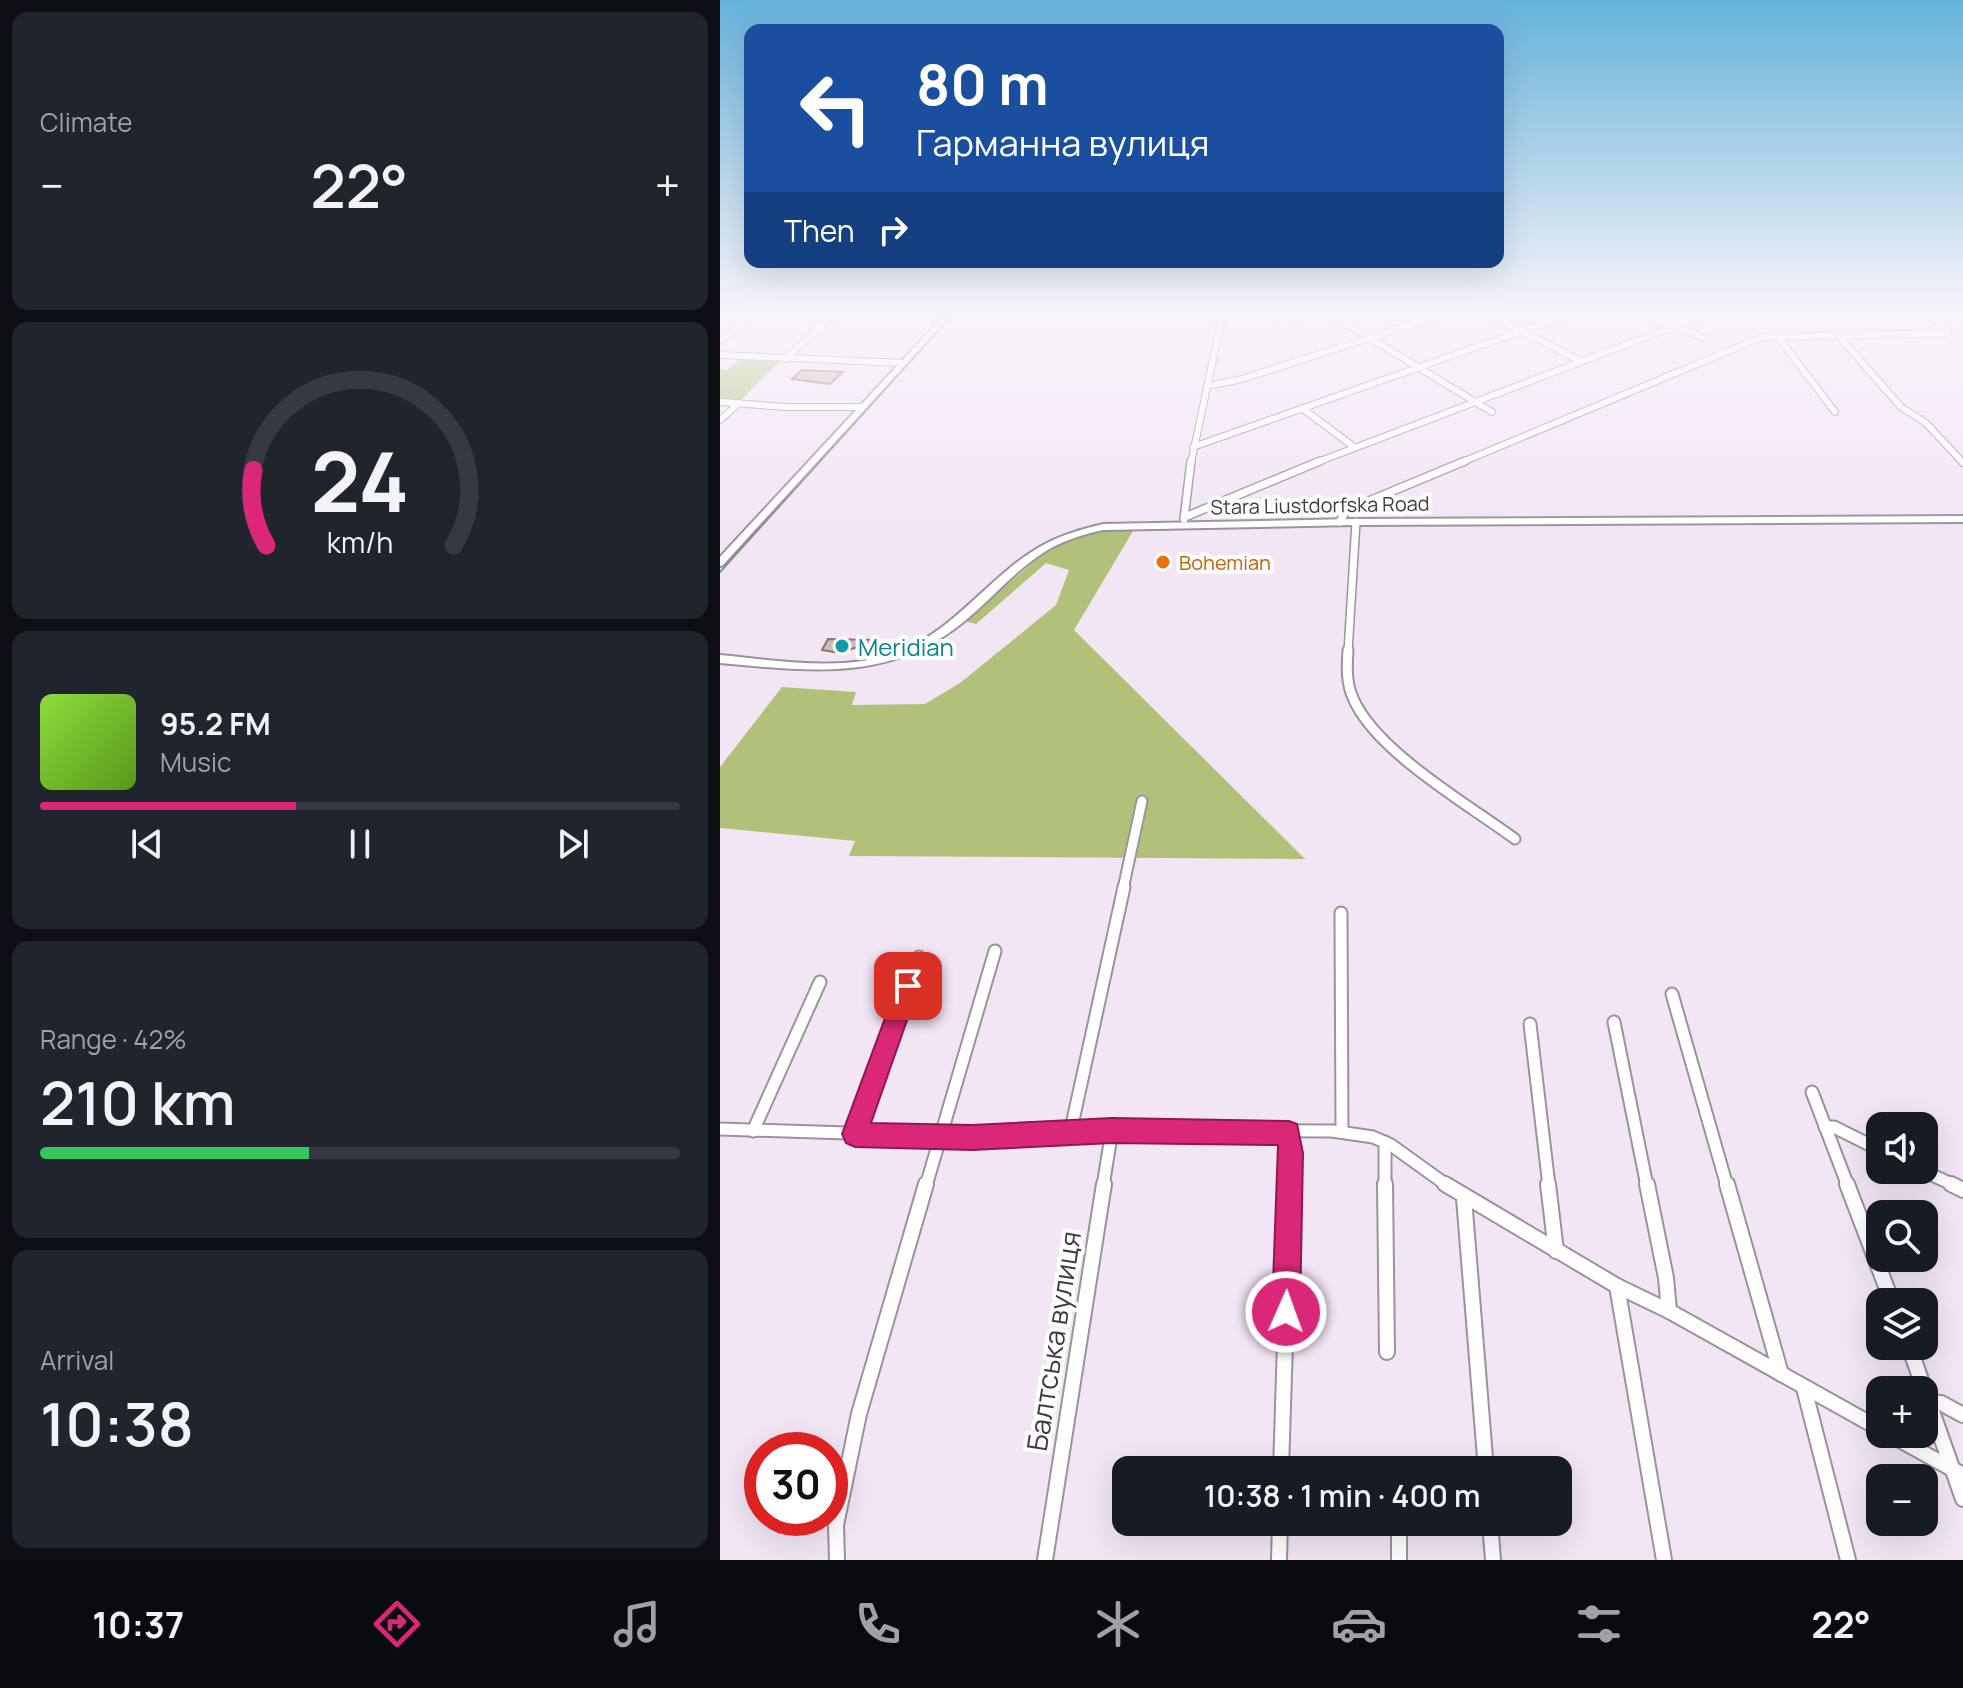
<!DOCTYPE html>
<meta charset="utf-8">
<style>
body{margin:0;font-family:Manrope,sans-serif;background:#20242c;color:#f1f3f6;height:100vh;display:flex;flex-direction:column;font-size:30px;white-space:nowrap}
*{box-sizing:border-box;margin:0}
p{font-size:26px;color:#9ea1a6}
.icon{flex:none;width:44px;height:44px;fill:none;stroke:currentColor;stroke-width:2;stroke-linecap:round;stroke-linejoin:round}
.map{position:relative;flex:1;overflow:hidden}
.side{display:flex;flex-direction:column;gap:12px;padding:12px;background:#0d0f14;width:720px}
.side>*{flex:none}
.top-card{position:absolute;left:24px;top:24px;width:760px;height:244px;border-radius:16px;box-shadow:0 8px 32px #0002;background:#1a4fa0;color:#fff;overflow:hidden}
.controls{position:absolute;left:1146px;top:1112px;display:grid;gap:16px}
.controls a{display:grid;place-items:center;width:72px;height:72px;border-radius:16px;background:#171b24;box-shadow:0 8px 32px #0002;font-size:40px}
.speed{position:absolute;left:24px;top:1432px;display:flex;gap:16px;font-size:40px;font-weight:700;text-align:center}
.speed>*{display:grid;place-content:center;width:104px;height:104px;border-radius:50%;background:#171b24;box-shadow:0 8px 32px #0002;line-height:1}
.speed .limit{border:12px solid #d22;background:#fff;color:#111}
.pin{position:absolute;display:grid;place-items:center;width:68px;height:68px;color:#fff;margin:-34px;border-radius:16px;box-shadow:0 4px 12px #0006}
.me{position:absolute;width:88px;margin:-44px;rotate:2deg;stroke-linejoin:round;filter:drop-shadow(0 0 6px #0008)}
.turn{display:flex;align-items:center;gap:28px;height:168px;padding:0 40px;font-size:36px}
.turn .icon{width:104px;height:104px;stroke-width:2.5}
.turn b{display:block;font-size:56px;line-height:68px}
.then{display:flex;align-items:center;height:76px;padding:0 40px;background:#0003;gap:16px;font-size:30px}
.big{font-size:60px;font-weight:600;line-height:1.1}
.side .card{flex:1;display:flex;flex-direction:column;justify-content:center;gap:12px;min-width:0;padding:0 28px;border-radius:16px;background:#20242c}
.side .dial{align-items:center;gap:0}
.dial svg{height:208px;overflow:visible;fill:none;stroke:#363941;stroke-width:7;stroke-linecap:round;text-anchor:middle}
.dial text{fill:#f1f3f6;stroke:none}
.song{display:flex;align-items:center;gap:24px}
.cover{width:96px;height:96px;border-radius:12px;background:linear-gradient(135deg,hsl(90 70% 55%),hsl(90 70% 35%))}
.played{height:8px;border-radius:4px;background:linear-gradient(90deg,#db2777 40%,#363941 40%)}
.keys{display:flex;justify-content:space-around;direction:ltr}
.heat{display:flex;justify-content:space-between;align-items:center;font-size:44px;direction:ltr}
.charge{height:12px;border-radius:6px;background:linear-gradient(90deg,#34c759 42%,#363941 0)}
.trip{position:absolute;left:392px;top:1456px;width:460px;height:80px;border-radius:16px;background:#171b24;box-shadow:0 8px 32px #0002;font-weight:600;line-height:80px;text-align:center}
.menu{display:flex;height:128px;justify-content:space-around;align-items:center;background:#090b0e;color:#9ea1a6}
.menu .icon{width:56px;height:56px}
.menu .on{color:#db2777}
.menu b{font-size:36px;color:#f1f3f6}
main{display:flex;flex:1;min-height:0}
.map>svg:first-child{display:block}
</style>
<main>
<section class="side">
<div class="card"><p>Climate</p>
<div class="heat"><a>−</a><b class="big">22°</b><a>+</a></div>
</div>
<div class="card dial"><svg viewBox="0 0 100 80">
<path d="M14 69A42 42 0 1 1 86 69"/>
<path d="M14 69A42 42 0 0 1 9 40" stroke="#db2777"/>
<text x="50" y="56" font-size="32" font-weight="700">24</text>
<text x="50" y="72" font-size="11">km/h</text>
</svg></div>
<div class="card">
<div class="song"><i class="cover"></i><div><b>95.2 FM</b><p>Music</p></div></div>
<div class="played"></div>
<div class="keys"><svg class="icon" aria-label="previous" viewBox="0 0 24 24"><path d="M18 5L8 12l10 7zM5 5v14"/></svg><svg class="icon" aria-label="pause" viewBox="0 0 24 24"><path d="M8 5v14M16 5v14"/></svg><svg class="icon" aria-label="next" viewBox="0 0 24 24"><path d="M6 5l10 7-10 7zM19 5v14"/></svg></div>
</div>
<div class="card"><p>Range · 42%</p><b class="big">210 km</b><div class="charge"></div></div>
<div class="card"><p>Arrival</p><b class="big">10:38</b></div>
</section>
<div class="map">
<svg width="1243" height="1560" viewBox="0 0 1243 1560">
<rect width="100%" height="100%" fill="#f2e6f5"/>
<g fill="#b1c179">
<polygon points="19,359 60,361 22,399 0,398 0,369 7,370"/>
<polygon points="381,531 413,531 354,630 585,859 129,856 135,841 0,828 0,767 62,687 136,692 132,705 205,704 240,683 336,605 349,570 326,563 256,624 245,621 333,545 352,537"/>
</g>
<g fill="#cdbcb3" stroke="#88776f" stroke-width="2">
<polygon points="82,370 123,372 110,384 72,379"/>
<polygon points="108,639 155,640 155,641 120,653 102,650"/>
</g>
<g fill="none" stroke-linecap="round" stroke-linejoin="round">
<defs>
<g id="street-far4">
<polyline points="607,312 772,412"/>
<polyline points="765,312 860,361"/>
<polyline points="924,312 983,338"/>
<polyline points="558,324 599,312"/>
<polyline points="1119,336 1181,407 1206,423 1243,463"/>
<polyline points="1058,337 1115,412"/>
<polyline points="0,341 36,312"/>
<polyline points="0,355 183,363"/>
<polyline points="65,359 117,312"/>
<polyline points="487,386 522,379 730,312"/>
<polyline points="0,402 66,407 142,407"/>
<polyline points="582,408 634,447"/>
<polyline points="0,420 19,403"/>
<polyline points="473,447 856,312"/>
<polyline points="471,463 503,312"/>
<polyline points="595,463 992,312"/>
<polyline points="740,463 1042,337 1228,333 1208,312"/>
</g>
<g id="street-far3">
<polyline points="465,517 600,461"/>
<polyline points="464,519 471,461"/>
<polyline points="619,522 627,510 745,461"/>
<polyline points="628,652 636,522"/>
</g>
<g id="street-far2">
<path d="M628 650C627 666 626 683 633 698 655 751 749 805 795 839"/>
<polyline points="403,889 422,801"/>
</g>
<g id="street-far1">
<polyline points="621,913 622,1132"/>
<polyline points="952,994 1007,1186"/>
<polyline points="894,1022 927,1186"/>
<polyline points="810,1024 829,1186"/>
<polyline points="1092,1092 1128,1186"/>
<polyline points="1105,1127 1114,1127 1160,1150"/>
<polyline points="0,1129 252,1137 392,1130 612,1131 653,1137 671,1145 728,1186"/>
<polyline points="33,1131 100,982"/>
<polyline points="569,1133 570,1186"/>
<polyline points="135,1134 199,957"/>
<polyline points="350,1134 404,887"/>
<polyline points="665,1142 665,1186"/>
<polyline points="1201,1170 1236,1186"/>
<polyline points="206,1186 275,951"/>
<polyline points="383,1186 392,1130"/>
</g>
<g id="street">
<polyline points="665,1184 667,1352"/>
<polyline points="725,1184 897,1286 949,1311 1160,1429"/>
<polyline points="828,1184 836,1251"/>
<polyline points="927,1184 946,1278 949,1311"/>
<polyline points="1007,1184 1061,1374"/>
<polyline points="1127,1184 1172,1302"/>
<polyline points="1231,1184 1243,1190"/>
<polyline points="744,1198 766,1470"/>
<polyline points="897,1286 944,1560"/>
<polyline points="1189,1346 1243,1499"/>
<polyline points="1084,1388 1128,1560"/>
<polyline points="1210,1402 1221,1403 1243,1415"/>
<polyline points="1169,1434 1243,1475"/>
<polyline points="561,1470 570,1184"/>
<polyline points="770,1522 773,1560"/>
<polyline points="679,1529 679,1560"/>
<polyline points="117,1560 116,1525 139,1414 206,1184"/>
<polyline points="325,1560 384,1184"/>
<polyline points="559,1560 560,1522"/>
</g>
<g id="secondary">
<polygon points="227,312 234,312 3,565 0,566 0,557"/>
<path d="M1243 516V522L636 525 383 530C365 534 348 539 331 548 299 566 275 596 246 620 171 683 91 671 0 663V655C62 661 136 675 194 645 244 619 276 570 325 544 344 534 363 529 383 524L636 519Z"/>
</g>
</defs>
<use href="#street-far4" stroke="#9c919f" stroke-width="8"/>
<use href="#street-far3" stroke="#9c919f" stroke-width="10"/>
<use href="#street-far2" stroke="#9c919f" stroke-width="13"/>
<use href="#street-far1" stroke="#9c919f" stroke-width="15"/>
<use href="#street" stroke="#9c919f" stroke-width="18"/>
<use href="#secondary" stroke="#9c919f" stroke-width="4"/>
<use href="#street-far4" stroke="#fff" stroke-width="6"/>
<use href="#street-far3" stroke="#fff" stroke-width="7"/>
<use href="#street-far2" stroke="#fff" stroke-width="9"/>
<use href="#street-far1" stroke="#fff" stroke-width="11"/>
<use href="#street" stroke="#fff" stroke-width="14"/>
<use href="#secondary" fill="#fff" fill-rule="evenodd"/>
<polyline stroke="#908892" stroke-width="2" points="0,572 235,312"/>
</g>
<linearGradient id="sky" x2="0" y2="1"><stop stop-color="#65b2da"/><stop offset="0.59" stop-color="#f9f4fa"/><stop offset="1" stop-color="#f9f4fa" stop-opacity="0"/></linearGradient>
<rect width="1243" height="530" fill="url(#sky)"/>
<polygon fill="#db2777" stroke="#8e194d" stroke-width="2" points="188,976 196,979 199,986 151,1123 252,1125 392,1118 569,1121 577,1124 583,1153 580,1312 576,1321 566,1325 556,1321 552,1312 558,1145 392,1143 252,1150 135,1147 126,1143 122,1134 177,986 180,979"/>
<circle fill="#e8710a" stroke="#fff" stroke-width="3" cx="443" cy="562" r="8"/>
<circle fill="#0f9aa8" stroke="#fff" stroke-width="3" cx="122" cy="646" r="8"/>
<g text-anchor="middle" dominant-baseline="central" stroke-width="8" stroke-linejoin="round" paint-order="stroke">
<g font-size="20" fill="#403b41" stroke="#fff">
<text transform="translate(600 505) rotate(-1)">Stara Liustdorfska Road</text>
</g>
<g font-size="20" fill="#c56008" stroke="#fff" text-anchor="start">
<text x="459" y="562">Bohemian</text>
</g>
<g font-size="24" fill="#0d838f" stroke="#fff" text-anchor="start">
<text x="138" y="646">Meridian</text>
</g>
<g font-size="28" fill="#403b41" stroke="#fff">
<text transform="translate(333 1341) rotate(-81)">Балтська вулиця</text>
</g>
</g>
</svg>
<div class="controls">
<a><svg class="icon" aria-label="sound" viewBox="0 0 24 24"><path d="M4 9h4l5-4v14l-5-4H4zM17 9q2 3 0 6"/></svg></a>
<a><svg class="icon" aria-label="search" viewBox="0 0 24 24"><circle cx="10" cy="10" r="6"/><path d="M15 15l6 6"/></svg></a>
<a><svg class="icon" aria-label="layers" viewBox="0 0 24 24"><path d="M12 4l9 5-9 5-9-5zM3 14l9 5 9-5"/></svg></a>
<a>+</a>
<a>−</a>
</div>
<div class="speed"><div class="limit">30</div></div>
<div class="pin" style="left:188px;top:986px;background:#d93025"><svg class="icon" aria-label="arrive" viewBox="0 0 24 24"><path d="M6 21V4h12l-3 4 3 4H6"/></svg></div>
<svg class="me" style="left:566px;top:1312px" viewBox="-20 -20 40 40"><circle r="17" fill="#db2777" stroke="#fff" stroke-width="3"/><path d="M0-11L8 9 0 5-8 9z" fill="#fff"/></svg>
<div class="trip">10:38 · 1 min · 400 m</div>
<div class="top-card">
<div class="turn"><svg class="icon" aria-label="left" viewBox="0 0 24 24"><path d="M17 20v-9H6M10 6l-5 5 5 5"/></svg><div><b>80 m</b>Гарманна вулиця</div></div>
<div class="then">Then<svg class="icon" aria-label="right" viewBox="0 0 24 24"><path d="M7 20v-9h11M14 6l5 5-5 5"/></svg></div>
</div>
</div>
</main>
<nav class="menu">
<b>10:37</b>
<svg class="icon on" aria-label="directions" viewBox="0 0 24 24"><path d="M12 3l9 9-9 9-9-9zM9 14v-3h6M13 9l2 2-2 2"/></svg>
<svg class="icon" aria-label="music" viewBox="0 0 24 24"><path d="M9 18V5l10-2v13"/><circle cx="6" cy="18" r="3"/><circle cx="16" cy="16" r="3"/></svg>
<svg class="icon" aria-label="phone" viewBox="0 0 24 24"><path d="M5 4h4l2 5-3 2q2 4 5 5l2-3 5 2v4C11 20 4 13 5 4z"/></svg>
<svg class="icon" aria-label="climate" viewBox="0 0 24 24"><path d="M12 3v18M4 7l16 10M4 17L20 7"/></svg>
<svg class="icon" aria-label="car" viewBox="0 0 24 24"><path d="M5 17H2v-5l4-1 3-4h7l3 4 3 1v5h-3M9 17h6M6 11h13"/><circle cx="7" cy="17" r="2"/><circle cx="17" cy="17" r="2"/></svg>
<svg class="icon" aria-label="filters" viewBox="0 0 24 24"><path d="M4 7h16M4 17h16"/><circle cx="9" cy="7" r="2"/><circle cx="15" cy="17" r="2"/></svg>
<b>22°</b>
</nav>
